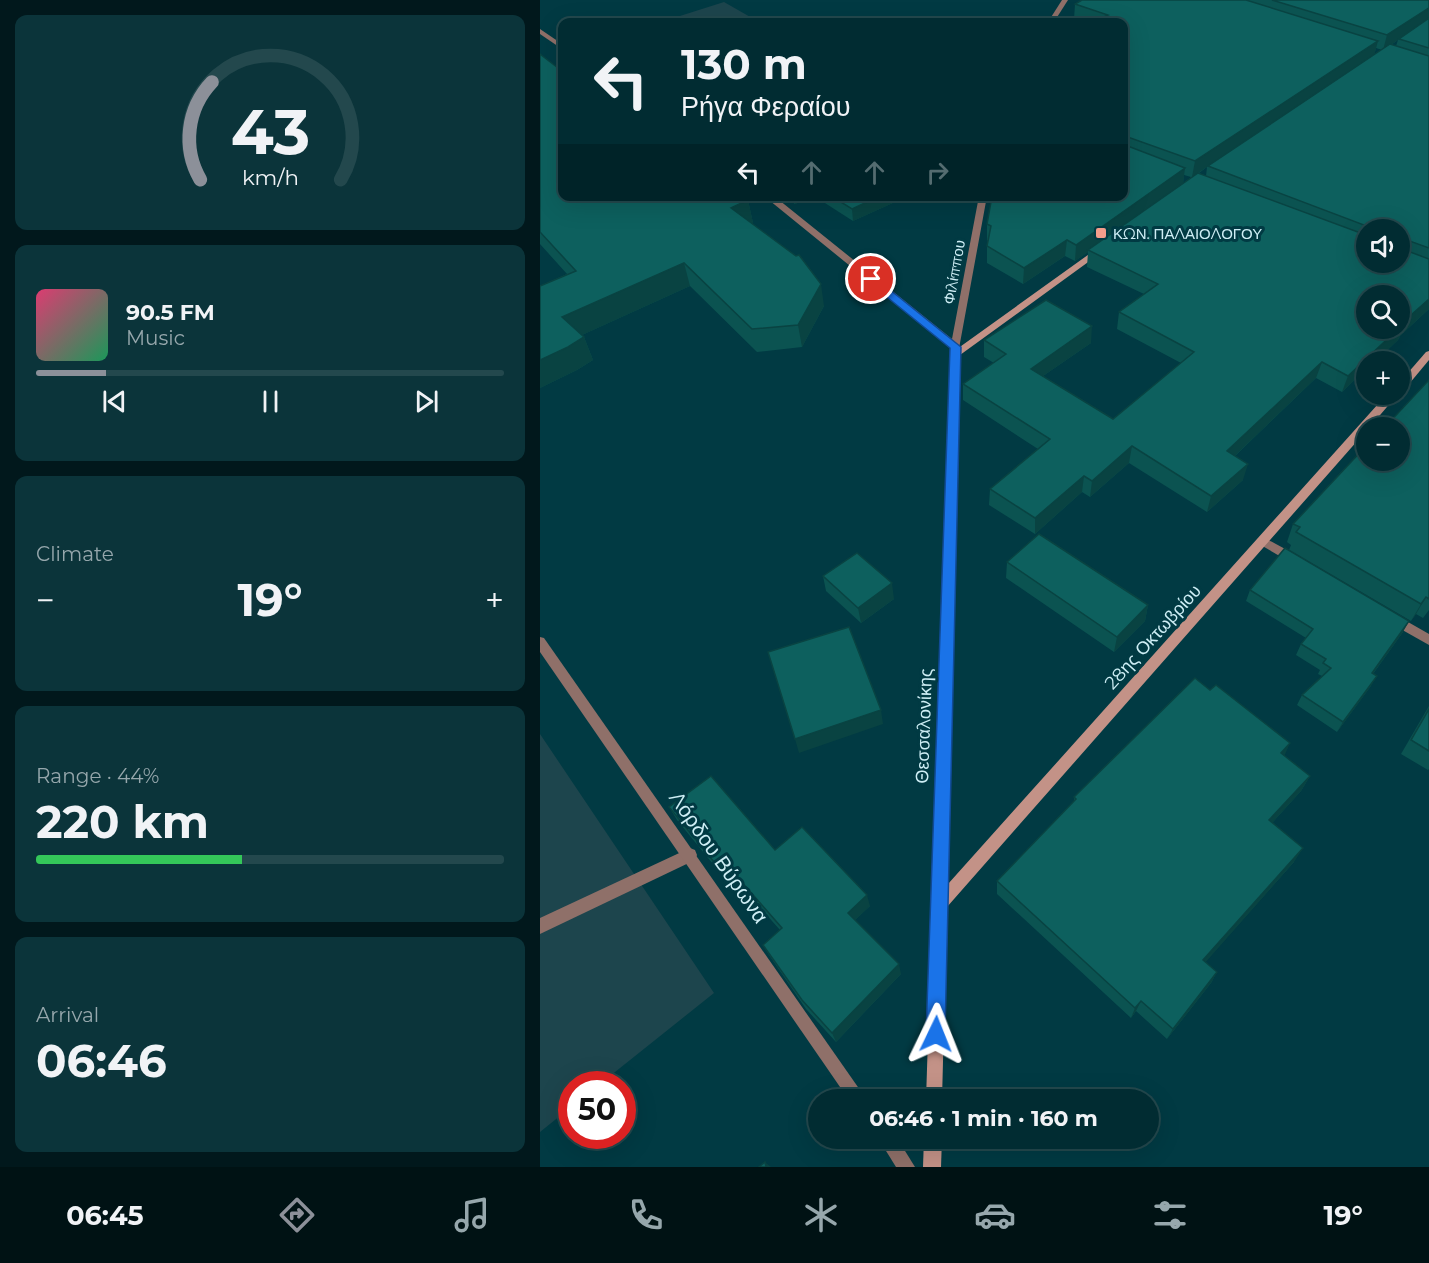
<!DOCTYPE html>
<meta charset="utf-8">
<style>
body{margin:0;font-family:Montserrat,sans-serif;background:#0b343a;color:#f1f3f6;height:100vh;display:flex;flex-direction:column;font-size:22px;white-space:nowrap}
*{box-sizing:border-box;margin:0}
p{font-size:20px;color:#96a7ac}
.icon{flex:none;width:33px;height:33px;fill:none;stroke:currentColor;stroke-width:2;stroke-linecap:round;stroke-linejoin:round}
.map{position:relative;flex:1;overflow:hidden}
.panel{display:flex;flex-direction:column;gap:15px;padding:15px;background:#01181c;width:540px}
.panel>*{flex:none}
.hud{position:absolute;left:18px;top:18px;width:570px;height:183px;border-radius:12px;box-shadow:0 6px 24px #0002,0 0 0 2px #23484d;background:#012c32;color:#f1f3f6;overflow:hidden}
.fabs{position:absolute;left:816px;top:219px;display:grid;gap:12px}
.fabs a{display:grid;place-items:center;width:54px;height:54px;border-radius:50%;background:#012c32;box-shadow:0 6px 24px #0002,0 0 0 2px #23484d;font-size:30px}
.speed{position:absolute;left:18px;top:1071px;display:flex;gap:12px;font-size:30px;font-weight:700;text-align:center}
.speed>*{display:grid;place-content:center;width:78px;height:78px;border-radius:50%;background:#012c32;box-shadow:0 6px 24px #0002,0 0 0 2px #23484d;line-height:1}
.speed .limit{border:9px solid #d22;background:#fff;color:#111}
.pin{position:absolute;display:grid;place-items:center;width:51px;height:51px;color:#fff;margin:-26px;border:3px solid #fff;border-radius:50%;box-shadow:0 2px 6px #0007}
.me{position:absolute;width:66px;margin:-33px;rotate:2deg;stroke-linejoin:round;filter:drop-shadow(0 0 4px #0008)}
.turn{display:flex;align-items:center;gap:21px;height:126px;padding:0 24px;font-size:27px}
.turn .icon{width:78px;height:78px;stroke-width:2.5}
.turn b{display:block;font-size:42px;line-height:51px}
.lanes{display:flex;align-items:center;height:57px;padding:0 24px;background:#0003;justify-content:center;gap:30px;direction:ltr}
.lanes .off{opacity:.35}
.big{font-size:45px;font-weight:700;line-height:1.1}
.panel .widget{flex:1;display:flex;flex-direction:column;justify-content:center;gap:9px;min-width:0;padding:0 21px;border-radius:12px;background:#0b343a}
.panel .dial{align-items:center;gap:0}
.dial svg{height:156px;overflow:visible;fill:none;stroke:#23484d;stroke-width:7;stroke-linecap:round;text-anchor:middle}
.dial text{fill:#f1f3f6;stroke:none}
.song{display:flex;align-items:center;gap:18px}
.cover{width:72px;height:72px;border-radius:9px;background:linear-gradient(135deg,hsl(340 70% 55%),hsl(150 70% 35%))}
.played{height:6px;border-radius:3px;background:linear-gradient(90deg,#8c9099 15%,#23484d 15%)}
.keys{display:flex;justify-content:space-around;direction:ltr}
.heat{display:flex;justify-content:space-between;align-items:center;font-size:33px;direction:ltr}
.charge{height:9px;border-radius:4px;background:linear-gradient(90deg,#34c759 44%,#23484d 0)}
.trip{position:absolute;left:268px;top:1089px;width:351px;height:60px;border-radius:30px;background:#012c32;box-shadow:0 6px 24px #0002,0 0 0 2px #23484d;font-weight:700;line-height:60px;text-align:center}
.dock{display:flex;height:96px;justify-content:space-around;align-items:center;background:#001214;color:#96a7ac}
.dock .icon{width:42px;height:42px}
.dock .active{color:#8c9099}
.dock b{font-size:27px;color:#f1f3f6}
main{display:flex;flex:1;min-height:0}
.map>svg:first-child{display:block}
</style>
<main>
<section class="panel">
<div class="widget dial"><svg viewBox="0 0 100 80">
<path d="M14 69A42 42 0 1 1 86 69"/>
<path d="M14 69A42 42 0 0 1 20 19" stroke="#8c9099"/>
<text x="50" y="56" font-size="32" font-weight="700">43</text>
<text x="50" y="72" font-size="11">km/h</text>
</svg></div>
<div class="widget">
<div class="song"><i class="cover"></i><div><b>90.5 FM</b><p>Music</p></div></div>
<div class="played"></div>
<div class="keys"><svg class="icon" aria-label="previous" viewBox="0 0 24 24"><path d="M18 5L8 12l10 7zM5 5v14"/></svg><svg class="icon" aria-label="pause" viewBox="0 0 24 24"><path d="M8 5v14M16 5v14"/></svg><svg class="icon" aria-label="next" viewBox="0 0 24 24"><path d="M6 5l10 7-10 7zM19 5v14"/></svg></div>
</div>
<div class="widget"><p>Climate</p>
<div class="heat"><a>−</a><b class="big">19°</b><a>+</a></div>
</div>
<div class="widget"><p>Range · 44%</p><b class="big">220 km</b><div class="charge"></div></div>
<div class="widget"><p>Arrival</p><b class="big">06:46</b></div>
</section>
<div class="map">
<svg width="889" height="1167" viewBox="0 0 889 1167">
<rect width="100%" height="100%" fill="#013a43"/>
<g fill="#1d454d">
<polygon points="184,2 219,22 121,22"/>
<polygon points="0,734 174,993 60,1084 32,1084 31,1107 0,1132"/>
</g>
<g fill="none" stroke-linecap="round" stroke-linejoin="round">
<polygon fill="#8f7069" fill-rule="evenodd" points="150,848 155,850 157,855 155,860 0,934 0,918"/>
<g fill="#8f7069" fill-rule="evenodd">
<polygon points="522,0 528,0 514,22 508,22"/>
<polygon points="0,29 22,44 22,49 0,34"/>
<polygon points="224,196 234,196 412,339 439,196 447,196 418,354 412,354 411,348"/>
<polygon points="723,537 758,556 760,559 758,562 750,562 719,544 717,541 719,538"/>
<polygon points="854,614 889,634 889,645 850,623 848,619 850,615"/>
<polygon points="0,637 4,638 327,1100 309,1100 0,652"/>
<polygon points="338,1138 357,1138 375,1167 356,1167"/>
</g>
<g fill="#c39287" fill-rule="evenodd">
<polygon points="559,247 562,248 562,252 420,355 408,884 847,394 858,394 829,428 826,428 826,431 407,907 402,1100 386,1100 410,354"/>
<polygon points="889,351 889,360 864,390 860,391 860,382 886,352"/>
<polygon points="384,1138 402,1138 401,1167 383,1167"/>
</g>
</g>
<g fill="#0b5351" fill-rule="evenodd">
<path d="M542 0H889V309L860 336 858 340 835 362H826V369L802 392 776 378 695 456 703 480 667 512 589 463 550 497 542 492 495 534 449 505 450 489 498 449 423 400V384L454 363 444 357V340L551 343 503 376 573 419 641 363 577 329 579 312 604 294 547 267 548 252 535 261 525 256 483 284 447 263V246L448 241 447 240V224L584 196V22H545L534 19 535 4ZM858 40 856 46 851 45ZM836 48 842 50 834 55ZM667 167 666 176 659 173ZM644 175 651 177 643 184ZM826 230H860L826 262Z"/>
<polygon points="0,54 22,196 208,200 213,223 212,223 284,306 262,347 217,352 150,286 42,335 44,337 53,360 37,370 0,388 0,286 27,274 0,244"/>
<polygon points="244,196 273,196 255,204"/>
<polygon points="274,196 366,196 366,197 313,221"/>
<polygon points="889,380 889,610 883,618 876,614 871,621 749,550 751,545 747,542 753,524"/>
<polygon points="467,562 608,605 605,621 574,652 466,578"/>
<polygon points="283,576 354,599 321,623 286,591"/>
<polygon points="710,590 863,632 833,674 831,686 797,732 757,705 762,695 782,676 778,674 780,670 756,655 761,644 766,638 706,601"/>
<polygon points="889,706 889,769 888,770 861,754"/>
<polygon points="744,756 770,776 761,791 732,823 754,862 665,962 677,972 671,983 627,1039 596,1011 591,1018 457,894 457,881 534,801 534,797"/>
<polygon points="129,807 235,850 330,906 315,920 361,974 296,1042 266,1009 229,955 223,945 240,930 191,875 186,880 137,820"/>
</g>
<g fill="#094342">
<polygon points="889,8 889,20 859,39 858,40 843,50 847,35"/>
<polygon points="838,41 834,56 652,177 655,161"/>
<polygon points="645,168 643,184 548,250 548,252 535,261 536,245"/>
<polygon points="254,196 273,196 255,204"/>
<polygon points="340,196 366,196 366,197 313,221 312,209"/>
<polygon points="208,200 213,223 196,230 191,208"/>
<polygon points="527,240 525,256 483,284 484,268"/>
<polygon points="867,240 861,256 861,246"/>
<polygon points="144,263 150,286 31,340 22,317"/>
<polygon points="281,284 284,306 262,347 258,325"/>
<polygon points="889,299 889,309 860,336 858,340 835,362 826,362 826,369 802,392 808,376 862,323"/>
<polygon points="552,326 551,343 490,385 491,369"/>
<polygon points="44,337 53,360 37,370 0,388 0,360"/>
<polygon points="782,362 776,378 682,468 687,451"/>
<polygon points="592,446 589,463 550,497 552,481"/>
<polygon points="708,464 703,480 667,512 671,496"/>
<polygon points="544,476 542,492 495,534 495,518"/>
<polygon points="352,583 354,599 321,623 318,608"/>
<polygon points="886,597 876,614 871,621 881,604"/>
<polygon points="608,605 605,621 574,652 577,637"/>
<polygon points="869,621 863,632 826,683 832,673"/>
<polygon points="837,676 831,686 797,732 803,722"/>
<polygon points="341,710 343,724 259,753 255,739"/>
<polygon points="750,743 743,759 741,753"/>
<polygon points="770,776 761,791 722,834 729,820"/>
<polygon points="763,848 754,862 657,972 663,960"/>
<polygon points="185,863 191,875 186,880 179,868"/>
<polygon points="327,895 330,906 311,924 308,913"/>
<polygon points="359,964 361,974 296,1042 292,1033"/>
<polygon points="677,972 671,983 627,1039 633,1029"/>
<polygon points="601,1001 596,1011 591,1018 595,1008"/>
<polygon points="225,1162 231,1167 226,1167"/>
</g>
<g fill="#0d605e" stroke="#094342" stroke-width="1.5">
<polygon points="542,0 706,0 838,41 655,161 585,136 585,145 645,168 536,245 527,240 484,268 447,246 451,226 447,224 452,196 584,196 584,22 553,22 568,15 535,4"/>
<polygon points="732,0 889,0 889,8 847,35"/>
<polygon points="889,18 889,48 859,39"/>
<polygon points="850,44 889,56 889,248 867,240 861,246 862,249 889,259 889,299 862,323 864,324 860,328 860,296 826,296 826,328 859,328 808,376 782,362 687,451 708,464 671,496 592,446 552,481 544,476 495,518 450,489 510,439 423,384 466,354 444,340 506,300 552,326 491,369 573,419 654,352 579,312 618,284 548,250 658,173 826,235 826,262 860,262 860,230 833,230 832,228 668,166"/>
<polygon points="0,54 22,71 22,196 205,196 208,200 191,208 256,256 259,255 281,284 258,325 212,329 144,263 22,317 44,337 28,347 0,360 0,286 36,271 0,232"/>
<polygon points="291,196 340,196 312,209"/>
<polygon points="889,380 889,599 886,597 881,604 756,532 760,527 753,524 826,446 826,460 860,460 860,428 844,428"/>
<polygon points="499,534 608,605 577,637 467,562"/>
<polygon points="745,548 869,621 832,673 837,676 803,722 762,695 791,668 783,663 786,659 761,644 773,629 710,590"/>
<polygon points="317,553 352,583 318,608 283,576"/>
<polygon points="309,627 341,710 255,739 228,652"/>
<polygon points="655,678 670,690 676,685 750,743 741,753 770,776 729,820 763,848 663,960 677,972 633,1029 601,1001 595,1008 457,881 536,799 534,797"/>
<polygon points="889,709 889,751 871,740"/>
<polygon points="171,776 235,850 262,827 327,895 308,913 359,964 292,1033 262,1000 223,945 242,928 185,863 179,868 129,807"/>
<polygon points="225,1162 226,1167 219,1167"/>
</g>
<polygon fill="#1a73e8" stroke="#114b97" stroke-width="1.5" points="327,277 334,277 421,347 405,1034 402,1041 396,1044 389,1041 386,1034 410,348 327,281"/>
<rect fill="#f49d8b" stroke="#013a43" stroke-width="2" x="555" y="227" width="12" height="12" rx="3"/>
<g text-anchor="middle" dominant-baseline="central" stroke-width="6" stroke-linejoin="round" paint-order="stroke">
<g font-size="15" fill="#ceeef5" stroke="#013a43" text-anchor="start">
<text x="573" y="233">ΚΩΝ. ΠΑΛΑΙΟΛΟΓΟΥ</text>
</g>
<g font-size="15" fill="#ceeef5" stroke="#013a43">
<text transform="translate(414 272) rotate(-80)">Φιλίππου</text>
</g>
<g font-size="18" fill="#ceeef5" stroke="#013a43">
<text transform="translate(613 637) rotate(-48)">28ης Οκτωβρίου</text>
<text transform="translate(384 726) rotate(-88)">Θεσσαλονίκης</text>
</g>
<g font-size="21" fill="#ceeef5" stroke="#013a43">
<text transform="translate(179 857) rotate(55)">Λόρδου Βύρωνα</text>
</g>
</g>
</svg>
<div class="fabs">
<a><svg class="icon" aria-label="sound" viewBox="0 0 24 24"><path d="M4 9h4l5-4v14l-5-4H4zM17 9q2 3 0 6"/></svg></a>
<a><svg class="icon" aria-label="search" viewBox="0 0 24 24"><circle cx="10" cy="10" r="6"/><path d="M15 15l6 6"/></svg></a>
<a>+</a>
<a>−</a>
</div>
<div class="speed"><div class="limit">50</div></div>
<div class="pin" style="left:331px;top:279px;background:#d93025"><svg class="icon" aria-label="arrive" viewBox="0 0 24 24"><path d="M6 21V4h12l-3 4 3 4H6"/></svg></div>
<svg class="me" style="left:396px;top:1034px" viewBox="-20 -20 40 40"><path d="M0-17L14 15 0 8-14 15z" fill="#1a73e8" stroke="#fff" stroke-width="4"/></svg>
<div class="trip">06:46 · 1 min · 160 m</div>
<div class="hud">
<div class="turn"><svg class="icon" aria-label="left" viewBox="0 0 24 24"><path d="M17 20v-9H6M10 6l-5 5 5 5"/></svg><div><b>130 m</b>Ρήγα Φεραίου</div></div>
<div class="lanes"><svg class="icon" aria-label="left" viewBox="0 0 24 24"><path d="M17 20v-9H6M10 6l-5 5 5 5"/></svg><svg class="icon off" aria-label="ahead" viewBox="0 0 24 24"><path d="M12 20V5M6 11l6-6 6 6"/></svg><svg class="icon off" aria-label="ahead" viewBox="0 0 24 24"><path d="M12 20V5M6 11l6-6 6 6"/></svg><svg class="icon off" aria-label="right" viewBox="0 0 24 24"><path d="M7 20v-9h11M14 6l5 5-5 5"/></svg></div>
</div>
</div>
</main>
<nav class="dock">
<b>06:45</b>
<svg class="icon active" aria-label="directions" viewBox="0 0 24 24"><path d="M12 3l9 9-9 9-9-9zM9 14v-3h6M13 9l2 2-2 2"/></svg>
<svg class="icon" aria-label="music" viewBox="0 0 24 24"><path d="M9 18V5l10-2v13"/><circle cx="6" cy="18" r="3"/><circle cx="16" cy="16" r="3"/></svg>
<svg class="icon" aria-label="phone" viewBox="0 0 24 24"><path d="M5 4h4l2 5-3 2q2 4 5 5l2-3 5 2v4C11 20 4 13 5 4z"/></svg>
<svg class="icon" aria-label="climate" viewBox="0 0 24 24"><path d="M12 3v18M4 7l16 10M4 17L20 7"/></svg>
<svg class="icon" aria-label="car" viewBox="0 0 24 24"><path d="M5 17H2v-5l4-1 3-4h7l3 4 3 1v5h-3M9 17h6M6 11h13"/><circle cx="7" cy="17" r="2"/><circle cx="17" cy="17" r="2"/></svg>
<svg class="icon" aria-label="filters" viewBox="0 0 24 24"><path d="M4 7h16M4 17h16"/><circle cx="9" cy="7" r="2"/><circle cx="15" cy="17" r="2"/></svg>
<b>19°</b>
</nav>
